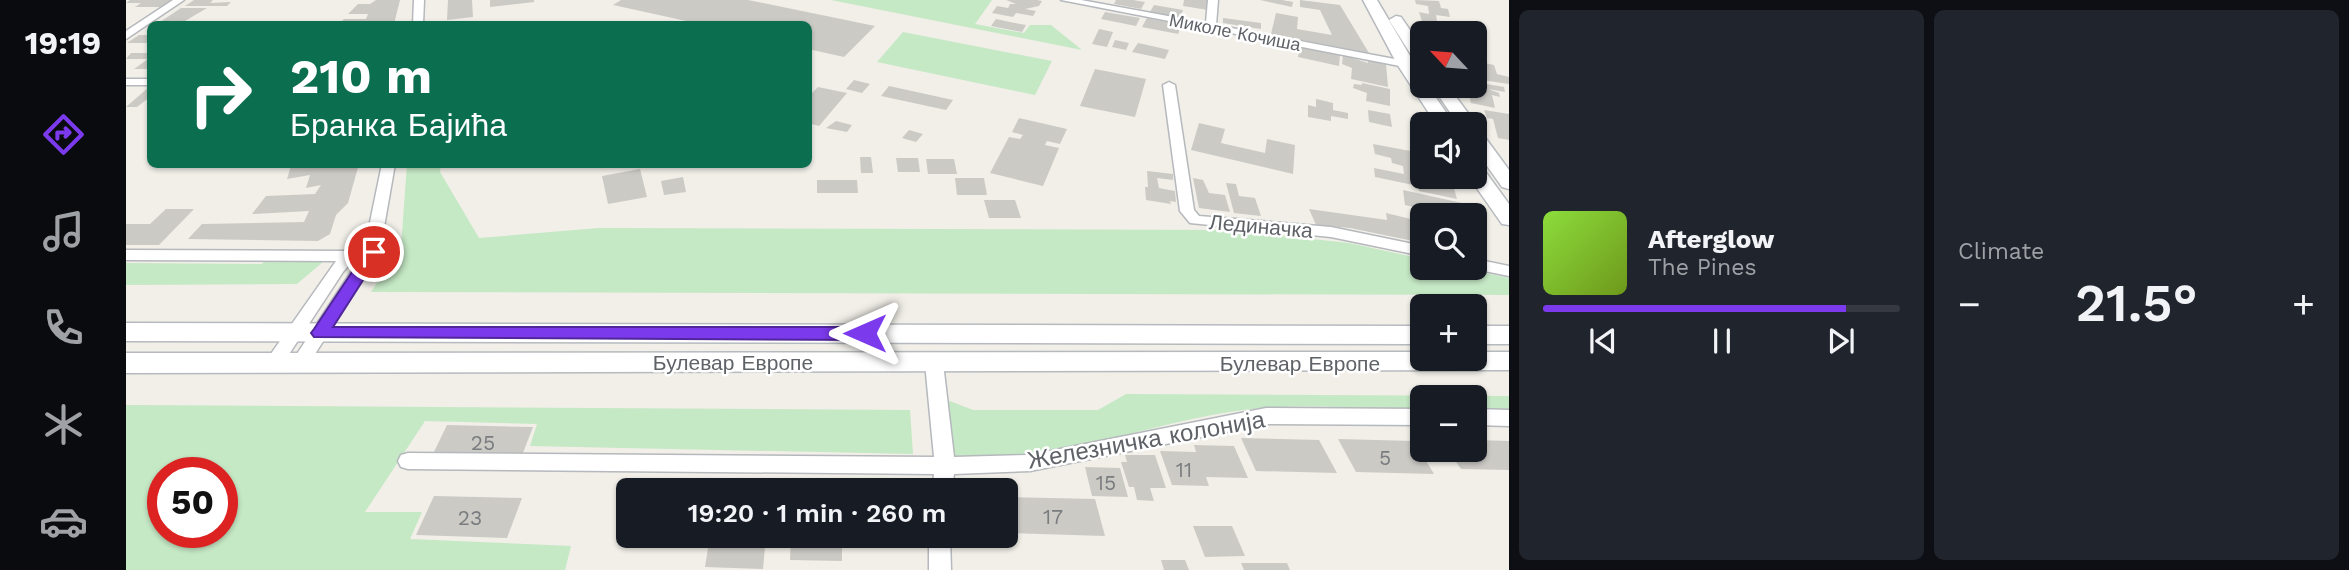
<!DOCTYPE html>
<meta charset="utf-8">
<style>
body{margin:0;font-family:"Work Sans",sans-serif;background:#20242c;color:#f1f3f6;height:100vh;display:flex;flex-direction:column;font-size:26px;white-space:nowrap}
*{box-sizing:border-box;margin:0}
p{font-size:23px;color:#9ea1a6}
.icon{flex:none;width:38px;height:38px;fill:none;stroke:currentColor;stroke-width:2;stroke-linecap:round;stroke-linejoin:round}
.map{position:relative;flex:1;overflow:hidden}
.side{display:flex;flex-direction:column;gap:10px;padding:10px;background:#0d0f14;width:840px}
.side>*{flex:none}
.top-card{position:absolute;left:21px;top:21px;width:665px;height:147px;border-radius:10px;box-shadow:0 2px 5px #0004;background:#0b6e4f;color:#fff;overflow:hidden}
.needle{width:46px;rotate:296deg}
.controls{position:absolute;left:1284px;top:21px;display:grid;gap:14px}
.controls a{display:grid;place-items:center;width:77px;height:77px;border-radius:10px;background:#171b24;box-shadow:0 2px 5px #0004;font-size:35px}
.speed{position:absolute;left:21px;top:457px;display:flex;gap:14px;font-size:35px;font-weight:700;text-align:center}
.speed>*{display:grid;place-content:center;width:91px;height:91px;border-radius:50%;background:#171b24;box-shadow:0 2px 5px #0004;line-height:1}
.speed .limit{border:10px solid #d22;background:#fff;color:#111}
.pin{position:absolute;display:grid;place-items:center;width:60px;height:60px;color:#fff;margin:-30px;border:4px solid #fff;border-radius:50%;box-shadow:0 2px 7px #0007}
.me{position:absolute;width:77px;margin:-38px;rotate:270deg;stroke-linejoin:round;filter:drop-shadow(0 0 5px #0008)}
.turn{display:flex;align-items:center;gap:24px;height:147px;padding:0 28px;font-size:32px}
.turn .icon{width:91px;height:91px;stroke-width:2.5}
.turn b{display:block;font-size:49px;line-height:60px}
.big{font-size:52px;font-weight:600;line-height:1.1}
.side .widget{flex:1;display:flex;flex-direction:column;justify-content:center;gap:10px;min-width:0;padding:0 24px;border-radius:10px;background:#20242c}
.song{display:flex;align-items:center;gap:21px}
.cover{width:84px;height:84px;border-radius:10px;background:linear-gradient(135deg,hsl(90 70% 55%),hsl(80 70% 35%))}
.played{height:7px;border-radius:4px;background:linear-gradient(90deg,#7c3aed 85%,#363941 85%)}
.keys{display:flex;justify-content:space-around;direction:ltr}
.heat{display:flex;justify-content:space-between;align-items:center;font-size:38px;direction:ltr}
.side .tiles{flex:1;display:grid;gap:10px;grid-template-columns:repeat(2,1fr)}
.trip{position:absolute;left:490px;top:478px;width:402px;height:70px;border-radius:10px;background:#171b24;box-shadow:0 2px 5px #0004;font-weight:600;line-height:70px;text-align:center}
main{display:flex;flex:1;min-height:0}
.tabs{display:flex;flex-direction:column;width:126px;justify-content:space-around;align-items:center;background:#090b0e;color:#9ea1a6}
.tabs .icon{width:49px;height:49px}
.tabs .active{color:#7c3aed}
.tabs b{font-size:32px;color:#f1f3f6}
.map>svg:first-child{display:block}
</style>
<main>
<nav class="tabs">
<b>19:19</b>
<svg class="icon active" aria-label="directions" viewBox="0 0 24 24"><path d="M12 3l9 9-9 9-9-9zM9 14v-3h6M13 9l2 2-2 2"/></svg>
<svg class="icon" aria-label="music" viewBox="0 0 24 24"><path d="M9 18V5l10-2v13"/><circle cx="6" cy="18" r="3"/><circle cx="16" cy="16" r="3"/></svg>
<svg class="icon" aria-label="phone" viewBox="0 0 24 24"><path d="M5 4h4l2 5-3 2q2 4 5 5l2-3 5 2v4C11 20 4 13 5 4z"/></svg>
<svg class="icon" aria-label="climate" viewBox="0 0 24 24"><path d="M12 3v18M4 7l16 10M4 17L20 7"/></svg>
<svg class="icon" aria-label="car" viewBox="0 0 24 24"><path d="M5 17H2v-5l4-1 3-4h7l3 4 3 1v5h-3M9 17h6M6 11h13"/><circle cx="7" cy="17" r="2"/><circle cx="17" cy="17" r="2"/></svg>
</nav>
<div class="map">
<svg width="1383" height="570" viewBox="0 0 1383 570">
<rect width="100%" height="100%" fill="#f1efe8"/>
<g fill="#c5e8c5" fill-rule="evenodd">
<polygon points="705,0 866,0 849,24 898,33 904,25 925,25 956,50"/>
<polygon points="777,32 926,61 909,95 751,62"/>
<polygon points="281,164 315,165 314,172 353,238 473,228 1102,230 1223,243 1297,259 1297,268 1335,268 1383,278 1383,295 245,292 275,247"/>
<polygon points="211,250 171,284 0,285 0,263 136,264 140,258"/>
<path d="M1000 394 1383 396V410H1349V397H1297V409C1245 409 1187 404 1136 408 1033 417 930 466 825 456L821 400 847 410H972Z"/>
<path d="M0 405 784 410 787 454 404 446 411 424 299 421 239 512H296L284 539 445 546 439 570H0ZM37 472H96V532H37Z"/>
</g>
<g fill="#cccac5">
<polygon points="4,0 47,0 37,7 9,7 15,3 0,3"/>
<polygon points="68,0 87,0 84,3 105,2 101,6 59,6"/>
<polygon points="250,0 274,0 268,24 213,24 218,19 240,19 242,14 222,14 232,4 244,4"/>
<polygon points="322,0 346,0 347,17 321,20"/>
<polygon points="364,0 408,0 408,2 364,7"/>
<polygon points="495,0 622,0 749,26 718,57 682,49 682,24 574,24 487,5"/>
<polygon points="880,0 911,0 916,1 913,6 899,9 910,11 907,16 890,13 887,17 866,13 871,6 882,8 884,4 890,4"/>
<polygon points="990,0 1007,0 1019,2 1015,9 988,4"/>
<polygon points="1058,0 1082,0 1082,10 1057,6"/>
<polygon points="1134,0 1156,0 1167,2 1166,7"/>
<polygon points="1174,0 1214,5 1243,53 1145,34 1150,13 1172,17 1171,29 1206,35 1194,10 1174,7"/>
<polygon points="1289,0 1313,1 1315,8 1322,9 1324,17 1310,15 1311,21 1317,22 1320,33 1306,33 1305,29 1298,28 1293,12 1303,14 1302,6 1290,4"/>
<polygon points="1028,5 1057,10 1054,18 1024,12"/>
<polygon points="55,8 81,8 54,24 31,24"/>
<polygon points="979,12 1014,18 1010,26 975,19"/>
<polygon points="1021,18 1056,25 1052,34 1016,27"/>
<polygon points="1097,18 1135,23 1135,29 1097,23"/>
<polygon points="870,19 884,22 900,25 896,32 865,26"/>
<polygon points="973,29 987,32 981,47 966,44"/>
<polygon points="13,35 24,35 24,41 20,43 1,43"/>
<polygon points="989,40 1003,43 1000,50 986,47"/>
<polygon points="1012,43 1026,46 1043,50 1039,59 1006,52"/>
<polygon points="1174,47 1214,55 1213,66 1172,57"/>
<polygon points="5,53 24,53 24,69 8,69 22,59 0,59"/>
<polygon points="1217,55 1242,63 1242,61 1260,64 1262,87 1225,79 1226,68 1216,64"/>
<polygon points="1349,61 1368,65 1371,74 1383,77 1383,84 1349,79"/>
<polygon points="969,69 1020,79 1009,117 954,106"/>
<polygon points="728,80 744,84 736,93 720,89"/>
<polygon points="1349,82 1378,87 1379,92 1362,89 1373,93 1374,97 1366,95 1369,108 1345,103 1341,86 1349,86"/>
<polygon points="1236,83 1264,89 1264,106 1240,101 1241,93 1227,88 1228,84 1236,85"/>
<polygon points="763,86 827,100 820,110 755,96"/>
<polygon points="23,87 24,97 11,107 0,107"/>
<polygon points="692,87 721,93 693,126 682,123 682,97"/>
<polygon points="1190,99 1207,103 1207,110 1222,113 1222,119 1205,116 1205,121 1182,117 1182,105 1190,107"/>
<polygon points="1242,110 1264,114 1266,127 1243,122"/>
<polygon points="1358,110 1383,114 1383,140 1372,138 1367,119 1361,118"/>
<polygon points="893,118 941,129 934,144 921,141 919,145 933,148 917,186 864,173 883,137 894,139 897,135 886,132"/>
<polygon points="710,121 726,125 721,132 700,128"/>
<polygon points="1073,123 1099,129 1095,143 1139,153 1141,139 1169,145 1167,174 1065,150"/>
<polygon points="783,130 797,134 790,142 776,138"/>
<polygon points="1247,144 1290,152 1292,164 1297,165 1297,177 1321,177 1323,184 1327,185 1331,199 1293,191 1292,186 1249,177 1248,168 1278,174 1277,166 1266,163 1265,158 1249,154"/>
<polygon points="734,157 745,157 747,173 735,173"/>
<polygon points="770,158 792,158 794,172 772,172"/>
<polygon points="800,159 828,159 831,174 802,174"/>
<polygon points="173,164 233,164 222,203 210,215 204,234 192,241 62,239 76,224 178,222 183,211 126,214 140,196 189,194 195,185 180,188 184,175 161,179 165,166"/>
<polygon points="514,169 521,197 482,204 476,176"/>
<polygon points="1021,171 1047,174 1047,180 1031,178 1033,188 1049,191 1050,202 1044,201 1045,204 1020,200 1019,187 1022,187"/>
<polygon points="557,177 560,192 538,195 535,181"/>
<polygon points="829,178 858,178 861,195 831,195"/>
<polygon points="1067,178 1077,180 1083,193 1099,195 1104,212 1073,208"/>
<polygon points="691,180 731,180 732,193 691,193"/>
<polygon points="1100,183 1110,184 1113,196 1129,198 1135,216 1108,213"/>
<polygon points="1277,190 1336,203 1337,208 1344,209 1345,215 1324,215 1279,205"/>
<polygon points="858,200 889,200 895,218 863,218"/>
<polygon points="40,209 68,209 33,245 0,245 0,224 24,224"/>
<polygon points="1183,209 1261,220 1260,213 1297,222 1297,243 1224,228 1190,225"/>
<polygon points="1349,222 1353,223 1356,236 1357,252 1353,255 1349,254"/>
<polygon points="321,425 407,427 395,458 306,456"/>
<polygon points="1115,438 1193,440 1211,473 1130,471"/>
<polygon points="1212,439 1288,441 1308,474 1230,472"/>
<polygon points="1349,440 1383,441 1383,470 1335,469 1322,450 1349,450"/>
<polygon points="1068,445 1108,446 1122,478 1080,477 1083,486 1046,485 1034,451 1070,452"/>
<polygon points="999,455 1029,455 1040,488 1024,488 1028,501 1011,500 1008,487 1003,487 995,462 1001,462"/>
<polygon points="959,467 994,468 1002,497 966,496"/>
<polygon points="592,484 644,486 644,490 591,490"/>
<polygon points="308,496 396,498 381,538 290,535"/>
<polygon points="880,497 969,499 979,536 880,533"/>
<polygon points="1067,526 1106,526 1119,556 1079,557"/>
<polygon points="584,536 640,536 637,569 579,567"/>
<polygon points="665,536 716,536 716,561 664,560"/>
<polygon points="1035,560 1059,560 1063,570 1038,570"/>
<polygon points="1115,563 1161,563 1164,570 1118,570"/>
</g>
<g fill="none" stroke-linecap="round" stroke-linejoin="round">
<defs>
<g id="minor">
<polygon points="47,0 58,0 0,39 0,31"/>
<polygon points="288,0 298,0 297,24 287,24"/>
<polygon points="935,0 955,0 1080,23 1082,0 1092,0 1090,25 1279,61 1284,64 1279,67"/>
<rect x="0" y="79" width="24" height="6"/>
<polygon points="1043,82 1049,85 1068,210 1073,216 1205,227 1297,246 1297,256 1205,237 1064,223 1054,211 1037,85"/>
<polygon points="256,164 269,164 258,227 264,232 262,240 180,368 168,368 165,363 248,237 217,272 154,368 142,368 139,363 142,358 210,261 0,260 0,250 218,251 243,227"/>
<polygon points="1349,259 1383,266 1383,276 1344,268 1349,268"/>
<polygon points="808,356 814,358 817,363 828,457 904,455 1140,408 1297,409 1297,425 1140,424 904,471 828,474 826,490 806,490 808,474 282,469 275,467 272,461 275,455 282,453 808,457 799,363 802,358"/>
<polygon points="1349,409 1383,410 1383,426 1349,425"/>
<polygon points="803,536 824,536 825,570 803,570"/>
</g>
<g id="secondary">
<polygon points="1237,0 1251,0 1297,78 1297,86 1302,86 1328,124 1310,124 1271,64"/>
<polygon points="1270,16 1275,17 1297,49 1297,66 1291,64 1263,20"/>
<polygon points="1306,86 1322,86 1347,120 1350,124 1349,125 1332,124"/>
<polygon points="1349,131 1355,132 1383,170 1383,189 1376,187 1349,149"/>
<polygon points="1349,165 1356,167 1383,204 1383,225 1376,224 1343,177 1349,177"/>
<polygon points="0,323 1297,326 1297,344 0,341"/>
<rect x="1349" y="326" width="34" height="18"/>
<polygon points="1297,352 1297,359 1349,359 1349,352 1383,352 1383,370 0,373 0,353"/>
</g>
</defs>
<use href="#minor" stroke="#b5b8bc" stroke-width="3"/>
<use href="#secondary" stroke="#b6babf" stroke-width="3"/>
<use href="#minor" fill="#fff" fill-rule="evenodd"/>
<use href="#secondary" fill="#fff" fill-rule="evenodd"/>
</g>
<polygon fill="#7c3aed" stroke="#51269a" stroke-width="2" points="248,247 255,252 207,327 739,327 747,333 739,340 188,337 185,333 188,329 242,248"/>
<g text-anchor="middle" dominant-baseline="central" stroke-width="5" stroke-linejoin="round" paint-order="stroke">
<g font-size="18" fill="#5f6368" stroke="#fff">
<text transform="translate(1109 32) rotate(11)">Миколе Кочиша</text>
</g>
<g font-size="21" fill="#5f6368" stroke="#fff">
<text transform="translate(1135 226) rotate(5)">Лединачка</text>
<text x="607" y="362">Булевар Европе</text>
<text x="1174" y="363">Булевар Европе</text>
</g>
<g font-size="21" fill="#7a7d7f">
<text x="357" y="442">25</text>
<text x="1259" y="457">5</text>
<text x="1058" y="469">11</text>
<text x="980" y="482">15</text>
<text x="927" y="516">17</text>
<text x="344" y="517">23</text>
</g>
<g font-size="24" fill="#5f6368" stroke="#fff">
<text transform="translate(1020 440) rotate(-10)">Железничка колонија</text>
</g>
</g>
</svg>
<div class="controls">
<a><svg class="needle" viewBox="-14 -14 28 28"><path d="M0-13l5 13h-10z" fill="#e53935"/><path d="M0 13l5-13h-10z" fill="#9ea1a6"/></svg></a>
<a><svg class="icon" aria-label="sound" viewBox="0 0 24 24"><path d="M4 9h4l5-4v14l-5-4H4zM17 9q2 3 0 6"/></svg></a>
<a><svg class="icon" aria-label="search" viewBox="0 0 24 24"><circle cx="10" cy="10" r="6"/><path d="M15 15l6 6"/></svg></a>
<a>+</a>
<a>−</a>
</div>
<div class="speed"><div class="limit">50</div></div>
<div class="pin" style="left:248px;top:252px;background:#d93025"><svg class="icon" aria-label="arrive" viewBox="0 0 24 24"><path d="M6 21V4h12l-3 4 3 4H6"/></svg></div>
<svg class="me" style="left:739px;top:333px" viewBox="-20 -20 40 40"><path d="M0-17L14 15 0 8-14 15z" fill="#7c3aed" stroke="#fff" stroke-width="4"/></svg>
<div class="trip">19:20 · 1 min · 260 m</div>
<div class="top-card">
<div class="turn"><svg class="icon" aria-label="right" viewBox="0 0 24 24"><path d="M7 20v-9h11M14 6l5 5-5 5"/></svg><div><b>210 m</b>Бранка Бајића</div></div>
</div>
</div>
<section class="side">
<div class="tiles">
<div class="widget">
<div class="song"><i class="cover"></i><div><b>Afterglow</b><p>The Pines</p></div></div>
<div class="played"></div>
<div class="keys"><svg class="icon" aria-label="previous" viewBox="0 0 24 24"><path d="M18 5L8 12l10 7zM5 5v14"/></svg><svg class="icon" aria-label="pause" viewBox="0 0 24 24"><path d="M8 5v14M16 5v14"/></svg><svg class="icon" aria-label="next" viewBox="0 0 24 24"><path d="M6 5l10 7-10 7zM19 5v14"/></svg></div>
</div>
<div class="widget"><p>Climate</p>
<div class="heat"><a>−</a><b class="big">21.5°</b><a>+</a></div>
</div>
</div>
</section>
</main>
